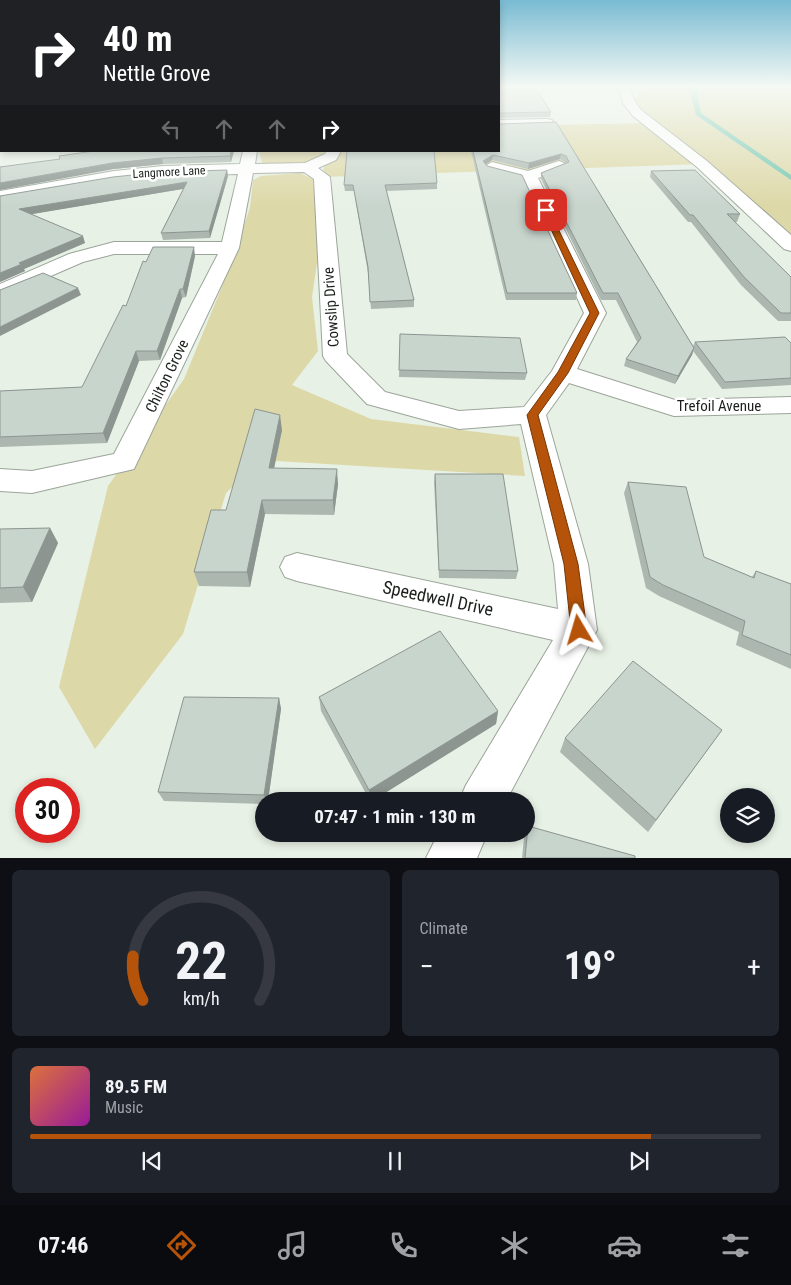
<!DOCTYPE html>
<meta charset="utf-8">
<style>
body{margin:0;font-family:"Roboto Condensed",sans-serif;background:#20242c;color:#f1f3f6;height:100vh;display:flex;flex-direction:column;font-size:19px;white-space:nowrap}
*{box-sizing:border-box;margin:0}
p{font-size:16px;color:#9ea1a6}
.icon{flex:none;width:28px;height:28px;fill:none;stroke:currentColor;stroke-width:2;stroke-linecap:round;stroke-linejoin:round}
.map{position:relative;height:858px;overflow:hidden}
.side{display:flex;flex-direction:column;gap:12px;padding:12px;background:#0d0f14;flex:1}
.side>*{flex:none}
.top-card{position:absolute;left:0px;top:0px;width:500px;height:152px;box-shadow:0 2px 8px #0003;background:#202124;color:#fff;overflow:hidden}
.buttons{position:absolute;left:720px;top:788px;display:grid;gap:10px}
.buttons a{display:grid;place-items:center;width:55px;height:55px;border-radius:50%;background:#171b24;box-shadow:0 2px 8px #0003;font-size:25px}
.speed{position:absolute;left:15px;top:778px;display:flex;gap:10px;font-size:25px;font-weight:700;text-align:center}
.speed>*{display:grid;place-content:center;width:65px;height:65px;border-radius:50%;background:#171b24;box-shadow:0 2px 8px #0003;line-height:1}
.speed .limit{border:8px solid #d22;background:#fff;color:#111}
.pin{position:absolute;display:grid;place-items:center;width:42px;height:42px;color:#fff;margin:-21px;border-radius:10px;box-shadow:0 2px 8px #0006}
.me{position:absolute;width:55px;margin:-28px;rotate:353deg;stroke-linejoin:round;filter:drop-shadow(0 0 4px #0008)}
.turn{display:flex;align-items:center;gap:18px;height:105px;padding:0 20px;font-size:22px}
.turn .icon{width:65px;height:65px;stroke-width:2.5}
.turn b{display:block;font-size:35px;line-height:42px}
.lanes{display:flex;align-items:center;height:48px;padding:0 20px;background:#0003;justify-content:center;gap:25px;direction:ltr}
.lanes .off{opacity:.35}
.big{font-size:38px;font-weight:700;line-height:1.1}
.side .widget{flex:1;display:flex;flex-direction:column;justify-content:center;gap:8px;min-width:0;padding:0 18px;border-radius:8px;background:#20242c}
.side .dial{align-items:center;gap:0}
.dial svg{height:130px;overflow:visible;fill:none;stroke:#363941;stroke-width:7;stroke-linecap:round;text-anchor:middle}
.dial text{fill:#f1f3f6;stroke:none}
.song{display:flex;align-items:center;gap:15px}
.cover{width:60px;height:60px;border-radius:8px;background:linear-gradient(135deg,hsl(20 70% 55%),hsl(300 70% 35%))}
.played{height:5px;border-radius:2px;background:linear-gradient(90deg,#b45309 85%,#363941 85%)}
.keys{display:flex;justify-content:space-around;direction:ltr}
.heat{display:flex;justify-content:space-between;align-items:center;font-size:28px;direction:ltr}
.side .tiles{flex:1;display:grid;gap:12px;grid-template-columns:1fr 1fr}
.widget:last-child{grid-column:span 2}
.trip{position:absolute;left:255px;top:792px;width:280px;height:50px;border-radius:25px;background:#171b24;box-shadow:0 2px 8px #0003;font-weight:700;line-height:50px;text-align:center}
.tabs{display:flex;height:80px;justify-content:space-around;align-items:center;background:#090b0e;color:#9ea1a6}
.tabs .icon{width:35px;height:35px}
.tabs .selected{color:#b45309}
.tabs b{font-size:22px;color:#f1f3f6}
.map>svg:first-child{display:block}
</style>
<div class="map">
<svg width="791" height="858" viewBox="0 0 791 858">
<rect width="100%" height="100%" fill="#e8f1e6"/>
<g fill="#ddd8a7">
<polygon points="649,86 791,86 791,245 702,164 322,177 326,158 306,165 263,166 259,151 324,151 325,155 326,151 499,151 499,126 652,123 629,103"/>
<polygon points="300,173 315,180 322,229 312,297 318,351 292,385 371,419 519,437 525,476 260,460 226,493 183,634 95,749 59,687 108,486 184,379 228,272 250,208 253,180 261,176"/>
</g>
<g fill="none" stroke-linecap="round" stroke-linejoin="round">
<polygon fill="#72c6b1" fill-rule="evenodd" points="692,86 698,86 697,95 701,113 791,175 791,180 696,115 691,95"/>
<defs>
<g id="minor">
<polygon points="618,86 628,86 635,102 641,110 707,161 791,235 791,251 784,249 697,167 633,116 623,103"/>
<polygon points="547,119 552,120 554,123 552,126 499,128 499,120"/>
<polygon points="243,151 257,151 255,164 305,163 325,154 327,151 341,151 336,160 318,168 330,177 347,354 385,392 459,411 524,407 552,371 584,313 523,179 487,170 484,167 492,162 528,171 559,161 564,163 567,166 564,169 538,178 606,313 577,369 675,400 791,397 791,413 674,416 569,383 546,415 588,564 597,630 506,801 459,801 466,785 553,640 297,581 285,577 280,567 285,557 297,553 558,609 554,564 521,424 459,429 367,404 326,361 323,356 314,179 304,172 253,173 239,248 134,469 32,493 0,491 0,469 32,471 114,454 218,254 114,254 83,262 0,298 0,284 69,254 114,242 222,242 238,174 163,176 114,181 0,201 0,191 114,171 163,166 240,164"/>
<polygon points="438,834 487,834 477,858 426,858"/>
</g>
</defs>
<use href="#minor" stroke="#9ca59a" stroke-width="2"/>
<use href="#minor" fill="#fff" fill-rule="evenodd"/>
</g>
<g fill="#acb7b0">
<polygon points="499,86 551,112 550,117 499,118"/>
<polygon points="556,122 693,346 695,342 791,343 791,385 722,389 693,351 692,355 675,384 624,366 626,359 637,342 616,300 601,300 541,179 541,173 566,163 565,162 560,159 528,169 492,160 486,165 577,293 576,300 506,300 471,151 499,151"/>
<polygon points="94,151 234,151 231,162 163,164 114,169 60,159"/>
<polygon points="227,170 228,176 210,238 163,240 161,233 183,189 31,214 85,243 24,269 25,271 0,282 0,196"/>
<polygon points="651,171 740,214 737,222 735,222 791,277 791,321 778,321 741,285 691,222 688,222 650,177"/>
<polygon points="437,183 437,189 386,191 414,300 414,307 371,309 368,273 354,191 345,191 344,185"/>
<polygon points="195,256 186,297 182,298 160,360 139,361 107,443 0,447 0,391 82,387 126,306"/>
<polygon points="400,334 527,373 525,380 399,377"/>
<polygon points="282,430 274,468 338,484 334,515 265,514 250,587 199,586 194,572"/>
<polygon points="435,474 518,571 516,579 439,578 434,482"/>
<polygon points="628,482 704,557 752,577 756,571 791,584 791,669 736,645 739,632 659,596 646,588 624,493"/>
<polygon points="50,528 58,543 32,602 0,603 0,529"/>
<polygon points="319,697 498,711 496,724 372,801 370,801 321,711"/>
<polygon points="279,698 281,709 268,801 264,801 264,804 164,801 158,792"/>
<polygon points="722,730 648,832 560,752 565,738"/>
<polygon points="528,826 635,858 522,858 524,838 525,834 526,834"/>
</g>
<g fill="#8c9590">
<polygon points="231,151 234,151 231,162 230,156"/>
<polygon points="561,154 560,159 528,169 529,163"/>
<polygon points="493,155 492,160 482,167 483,161"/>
<polygon points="162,158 163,164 114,169 0,190 0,183 112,163"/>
<polygon points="227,170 228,176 210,238 209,231"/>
<polygon points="187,182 188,188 21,216 19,209"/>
<polygon points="83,236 85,243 24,269 25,271 0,282 0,273 19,263"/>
<polygon points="194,247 195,256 186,297 183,289"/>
<polygon points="78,288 81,295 0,336 0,327"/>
<polygon points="180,289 182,298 160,360 157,351"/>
<polygon points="694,348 692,355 675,384 678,376"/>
<polygon points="136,351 139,361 107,443 103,433"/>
<polygon points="280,415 282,430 271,483 269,468"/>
<polygon points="337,469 338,484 334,515 333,500"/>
<polygon points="262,500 265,514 250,587 247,572"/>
<polygon points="50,528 58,543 32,602 23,587"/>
<polygon points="279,698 281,709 268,801 266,801 264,795"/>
<polygon points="498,711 496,724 372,801 370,801 369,790"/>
</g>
<g fill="#c8d5cd" stroke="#8c9590">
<polygon points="499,86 534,86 551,112 499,113 499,119"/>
<polygon points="556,122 694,348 678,376 626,359 641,338 618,293 603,293 541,173 569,162 566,156 561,154 529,163 493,155 483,161 487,166 522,175 577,293 507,293 473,151 499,151 499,124"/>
<polygon points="94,151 231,151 230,156 162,158 112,163 0,183 0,167 60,159 59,156"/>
<polygon points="347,151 434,151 437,183 385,185 414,300 370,302 368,267 353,185 344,185"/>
<polygon points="227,170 209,231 161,233 187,182 19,209 83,236 19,263 22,264 0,273 0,196 113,177 162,172"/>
<polygon points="695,170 740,214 727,214 791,277 791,313 781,313 744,277 693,215 690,215 651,171"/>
<polygon points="153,247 194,247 183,289 180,289 157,351 136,351 103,433 0,437 0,391 82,387 123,305 126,306 143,261 146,262"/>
<polygon points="43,273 78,288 0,327 0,290"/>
<polygon points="400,334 520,338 527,373 399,370"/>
<polygon points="785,337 791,343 791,378 725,382 695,342"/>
<polygon points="255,409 280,415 269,468 337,469 333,500 262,500 247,572 194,572 211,510 226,510"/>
<polygon points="435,474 503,474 518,571 439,570"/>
<polygon points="628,482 686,487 704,557 754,578 756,571 791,584 791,655 742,635 745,621 663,585 650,577"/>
<polygon points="50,528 23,587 0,588 0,529"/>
<polygon points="440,631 498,711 369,790 319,697"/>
<polygon points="633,661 722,730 656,820 565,738"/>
<polygon points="184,697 279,698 264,795 158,792"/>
<polygon points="528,826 635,856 635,858 525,858"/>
</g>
<linearGradient id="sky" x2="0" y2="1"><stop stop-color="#79bbd2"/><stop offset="0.42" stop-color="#f5f9f4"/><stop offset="1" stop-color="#f5f9f4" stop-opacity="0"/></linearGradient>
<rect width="791" height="206" fill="url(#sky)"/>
<polygon fill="#b45309" stroke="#753606" points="546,208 549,210 599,313 568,373 538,415 578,564 587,630 584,634 579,636 573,634 571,630 564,564 527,415 558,372 590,313 542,210"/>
<g text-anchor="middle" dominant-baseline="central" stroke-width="5" stroke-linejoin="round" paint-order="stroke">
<g font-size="12" fill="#1c201c" stroke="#fff">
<text transform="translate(169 172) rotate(-3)">Langmore Lane</text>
</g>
<g font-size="15" fill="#1c201c" stroke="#fff">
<text transform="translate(331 307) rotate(-94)">Cowslip Drive</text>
<text transform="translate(167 376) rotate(-64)">Chilton Grove</text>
<text x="719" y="406">Trefoil Avenue</text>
</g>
<g font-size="18" fill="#1c201c" stroke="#fff">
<text transform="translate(438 598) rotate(12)">Speedwell Drive</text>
</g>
</g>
</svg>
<div class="buttons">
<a><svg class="icon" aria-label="layers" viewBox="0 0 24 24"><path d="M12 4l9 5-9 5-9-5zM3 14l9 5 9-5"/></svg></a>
</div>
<div class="speed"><div class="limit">30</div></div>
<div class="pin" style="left:546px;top:210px;background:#d93025"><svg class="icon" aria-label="arrive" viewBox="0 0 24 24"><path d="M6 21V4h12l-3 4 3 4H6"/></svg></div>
<svg class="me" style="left:579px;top:630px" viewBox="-20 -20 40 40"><path d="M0-17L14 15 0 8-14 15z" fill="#b45309" stroke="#fff" stroke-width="4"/></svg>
<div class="trip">07:47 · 1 min · 130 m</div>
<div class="top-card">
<div class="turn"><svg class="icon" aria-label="right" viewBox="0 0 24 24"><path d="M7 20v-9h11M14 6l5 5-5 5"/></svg><div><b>40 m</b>Nettle Grove</div></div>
<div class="lanes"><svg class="icon off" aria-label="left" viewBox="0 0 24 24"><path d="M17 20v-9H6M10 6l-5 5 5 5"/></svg><svg class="icon off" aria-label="ahead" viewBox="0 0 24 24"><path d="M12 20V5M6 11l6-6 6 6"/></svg><svg class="icon off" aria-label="ahead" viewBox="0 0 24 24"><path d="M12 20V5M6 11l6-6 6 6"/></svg><svg class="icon" aria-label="right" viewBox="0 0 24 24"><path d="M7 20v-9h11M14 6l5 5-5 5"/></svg></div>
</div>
</div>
<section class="side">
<div class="tiles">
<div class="widget dial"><svg viewBox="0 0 100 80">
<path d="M14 69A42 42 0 1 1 86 69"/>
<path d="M14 69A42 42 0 0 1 8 42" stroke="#b45309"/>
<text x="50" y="56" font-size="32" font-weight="700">22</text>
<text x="50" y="72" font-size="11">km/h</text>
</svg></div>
<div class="widget"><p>Climate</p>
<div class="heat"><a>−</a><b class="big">19°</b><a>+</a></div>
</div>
<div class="widget">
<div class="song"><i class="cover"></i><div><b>89.5 FM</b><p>Music</p></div></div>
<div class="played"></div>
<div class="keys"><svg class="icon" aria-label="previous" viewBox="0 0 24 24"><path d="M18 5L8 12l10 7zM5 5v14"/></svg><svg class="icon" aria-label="pause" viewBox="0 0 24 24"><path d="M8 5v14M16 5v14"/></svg><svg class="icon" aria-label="next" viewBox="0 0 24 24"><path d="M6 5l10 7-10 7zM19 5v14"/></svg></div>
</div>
</div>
</section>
<nav class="tabs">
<b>07:46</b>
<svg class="icon selected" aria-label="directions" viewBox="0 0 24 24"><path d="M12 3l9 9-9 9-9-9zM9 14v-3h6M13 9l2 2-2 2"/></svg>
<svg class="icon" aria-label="music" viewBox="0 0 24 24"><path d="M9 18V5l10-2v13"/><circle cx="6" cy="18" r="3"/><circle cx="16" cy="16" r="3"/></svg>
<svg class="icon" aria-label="phone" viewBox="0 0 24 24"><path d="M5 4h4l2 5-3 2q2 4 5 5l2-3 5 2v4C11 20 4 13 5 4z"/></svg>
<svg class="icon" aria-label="climate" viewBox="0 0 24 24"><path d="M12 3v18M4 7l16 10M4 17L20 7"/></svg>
<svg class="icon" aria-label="car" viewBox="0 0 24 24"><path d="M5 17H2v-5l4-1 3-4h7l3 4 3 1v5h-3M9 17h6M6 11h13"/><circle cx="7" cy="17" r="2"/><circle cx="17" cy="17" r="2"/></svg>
<svg class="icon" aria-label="filters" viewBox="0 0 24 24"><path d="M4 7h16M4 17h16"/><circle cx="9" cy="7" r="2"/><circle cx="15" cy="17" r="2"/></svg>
</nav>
